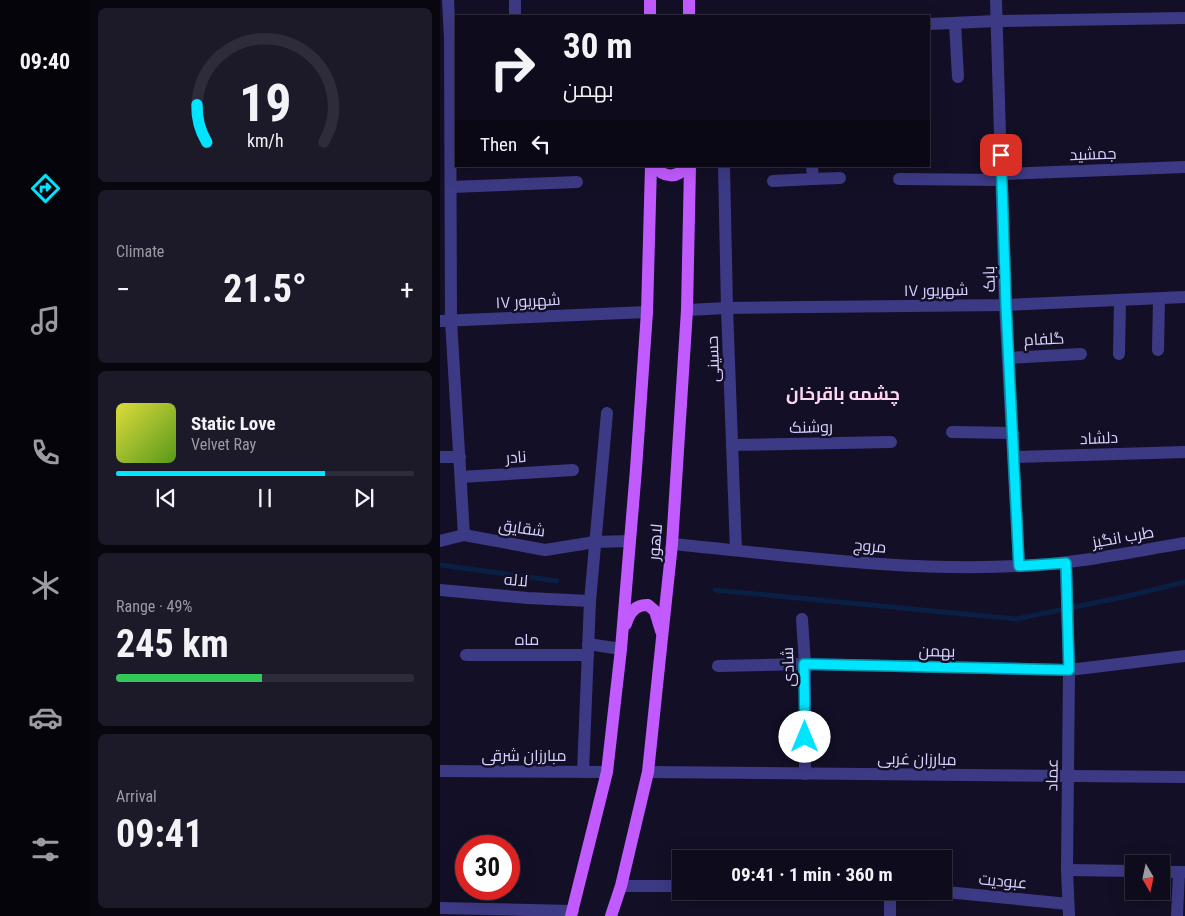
<!DOCTYPE html>
<meta charset="utf-8">
<style>
body{margin:0;font-family:"Roboto Condensed",Cairo,sans-serif;background:#1c1929;color:#f1f3f6;height:100vh;display:flex;flex-direction:column;font-size:19px;white-space:nowrap}
*{box-sizing:border-box;margin:0}
p{font-size:16px;color:#9b9ba3}
.icon{flex:none;width:28px;height:28px;fill:none;stroke:currentColor;stroke-width:2;stroke-linecap:round;stroke-linejoin:round}
.map{position:relative;flex:1;overflow:hidden}
.sheet{display:flex;flex-direction:column;gap:8px;padding:8px;background:#08060f;width:350px}
.sheet>*{flex:none}
.guide{position:absolute;left:15px;top:15px;width:475px;height:152px;border-radius:0px;box-shadow:0 5px 20px #0002,0 0 0 1px #2e2b3b;background:#0e0b1c;color:#f1f3f6;overflow:hidden}
.needle{width:32px;rotate:171deg}
.buttons{position:absolute;left:685px;top:855px;display:grid;gap:10px}
.buttons a{display:grid;place-items:center;width:45px;height:45px;border-radius:0px;background:#0e0b1c;box-shadow:0 5px 20px #0002,0 0 0 1px #2e2b3b;font-size:25px}
.speed{position:absolute;left:15px;top:835px;display:flex;gap:10px;font-size:25px;font-weight:700;text-align:center}
.speed>*{display:grid;place-content:center;width:65px;height:65px;border-radius:50%;background:#0e0b1c;box-shadow:0 5px 20px #0002,0 0 0 1px #2e2b3b;line-height:1}
.speed .limit{border:8px solid #d22;background:#fff;color:#111}
.pin{position:absolute;display:grid;place-items:center;width:42px;height:42px;color:#fff;margin:-21px;border-radius:10px;box-shadow:0 2px 8px #0006}
.me{position:absolute;width:55px;margin:-28px;rotate:0deg;stroke-linejoin:round;filter:drop-shadow(0 0 4px #0008)}
.turn{display:flex;align-items:center;gap:18px;height:105px;padding:0 25px;font-size:22px}
.turn .icon{width:65px;height:65px;stroke-width:2.5}
.turn b{display:block;font-size:35px;line-height:42px}
.then{display:flex;align-items:center;height:48px;padding:0 25px;background:#0003;gap:10px;font-size:19px}
.big{font-size:38px;font-weight:700;line-height:1.1}
.sheet .card{flex:1;display:flex;flex-direction:column;justify-content:center;gap:8px;min-width:0;padding:0 18px;border-radius:8px;background:#1c1929}
.sheet .dial{align-items:center;gap:0}
.dial svg{height:130px;overflow:visible;fill:none;stroke:#2e2b3b;stroke-width:7;stroke-linecap:round;text-anchor:middle}
.dial text{fill:#f1f3f6;stroke:none}
.song{display:flex;align-items:center;gap:15px}
.cover{width:60px;height:60px;border-radius:8px;background:linear-gradient(135deg,hsl(60 70% 55%),hsl(90 70% 35%))}
.played{height:5px;border-radius:2px;background:linear-gradient(90deg,#00e5ff 70%,#2e2b3b 70%)}
.keys{display:flex;justify-content:space-around;direction:ltr}
.heat{display:flex;justify-content:space-between;align-items:center;font-size:28px;direction:ltr}
.charge{height:8px;border-radius:4px;background:linear-gradient(90deg,#34c759 49%,#2e2b3b 0)}
.trip{position:absolute;left:232px;top:850px;width:280px;height:50px;border-radius:0px;background:#0e0b1c;box-shadow:0 5px 20px #0002,0 0 0 1px #2e2b3b;font-weight:700;line-height:50px;text-align:center}
main{display:flex;flex:1;min-height:0}
.menu{display:flex;flex-direction:column;width:90px;justify-content:space-around;align-items:center;background:#06040b;color:#9b9ba3}
.menu .icon{width:35px;height:35px}
.menu .current{color:#00e5ff}
.menu b{font-size:22px;color:#f1f3f6}
.map>svg:first-child{display:block}
</style>
<main>
<nav class="menu">
<b>09:40</b>
<svg class="icon current" aria-label="directions" viewBox="0 0 24 24"><path d="M12 3l9 9-9 9-9-9zM9 14v-3h6M13 9l2 2-2 2"/></svg>
<svg class="icon" aria-label="music" viewBox="0 0 24 24"><path d="M9 18V5l10-2v13"/><circle cx="6" cy="18" r="3"/><circle cx="16" cy="16" r="3"/></svg>
<svg class="icon" aria-label="phone" viewBox="0 0 24 24"><path d="M5 4h4l2 5-3 2q2 4 5 5l2-3 5 2v4C11 20 4 13 5 4z"/></svg>
<svg class="icon" aria-label="climate" viewBox="0 0 24 24"><path d="M12 3v18M4 7l16 10M4 17L20 7"/></svg>
<svg class="icon" aria-label="car" viewBox="0 0 24 24"><path d="M5 17H2v-5l4-1 3-4h7l3 4 3 1v5h-3M9 17h6M6 11h13"/><circle cx="7" cy="17" r="2"/><circle cx="17" cy="17" r="2"/></svg>
<svg class="icon" aria-label="filters" viewBox="0 0 24 24"><path d="M4 7h16M4 17h16"/><circle cx="9" cy="7" r="2"/><circle cx="15" cy="17" r="2"/></svg>
</nav>
<section class="sheet">
<div class="card dial"><svg viewBox="0 0 100 80">
<path d="M14 69A42 42 0 1 1 86 69"/>
<path d="M14 69A42 42 0 0 1 8 46" stroke="#00e5ff"/>
<text x="50" y="56" font-size="32" font-weight="700">19</text>
<text x="50" y="72" font-size="11">km/h</text>
</svg></div>
<div class="card"><p>Climate</p>
<div class="heat"><a>−</a><b class="big">21.5°</b><a>+</a></div>
</div>
<div class="card">
<div class="song"><i class="cover"></i><div><b>Static Love</b><p>Velvet Ray</p></div></div>
<div class="played"></div>
<div class="keys"><svg class="icon" aria-label="previous" viewBox="0 0 24 24"><path d="M18 5L8 12l10 7zM5 5v14"/></svg><svg class="icon" aria-label="pause" viewBox="0 0 24 24"><path d="M8 5v14M16 5v14"/></svg><svg class="icon" aria-label="next" viewBox="0 0 24 24"><path d="M6 5l10 7-10 7zM19 5v14"/></svg></div>
</div>
<div class="card"><p>Range · 49%</p><b class="big">245 km</b><div class="charge"></div></div>
<div class="card"><p>Arrival</p><b class="big">09:41</b></div>
</section>
<div class="map">
<svg width="745" height="916" viewBox="0 0 745 916">
<rect width="100%" height="100%" fill="#130f26"/>
<g fill="none" stroke-linecap="round" stroke-linejoin="round">
<g stroke="#0a1f44" stroke-width="5">
<polyline points="0,565 117,581"/>
<polyline points="275,590 576,619 688,596 745,582"/>
</g>
<g stroke="#3d3a85" stroke-width="12">
<polyline points="8,0 10,39 11,321 24,535"/>
<polyline points="75,0 75,16"/>
<polyline points="556,0 565,305 579,566"/>
<polyline points="515,23 518,77"/>
<polyline points="489,24 557,21 745,18"/>
<polyline points="284,166 287,308 296,550"/>
<polyline points="562,174 745,167"/>
<polyline points="373,179 400,178"/>
<polyline points="459,179 562,180"/>
<polyline points="333,181 373,179 372,166"/>
<polyline points="11,187 137,182"/>
<polyline points="247,310 287,308 565,305 745,297"/>
<polyline points="0,321 207,312"/>
<polyline points="718,350 719,299"/>
<polyline points="679,354 680,300"/>
<polyline points="569,358 641,354"/>
<polyline points="512,432 573,433"/>
<polyline points="292,445 451,442"/>
<polyline points="0,457 20,457"/>
<polyline points="574,457 745,452"/>
<polyline points="21,477 133,470"/>
<polyline points="0,541 24,535 105,550 155,542 190,541"/>
<path d="M232 544C347 555 464 572 580 566 635 564 690 552 745 543"/>
<polyline points="626,563 629,670 627,870 629,916"/>
<polyline points="0,590 88,598 150,601"/>
<polyline points="362,619 365,664 365,774"/>
<polyline points="148,644 181,649"/>
<polyline points="26,655 148,655"/>
<polyline points="278,666 365,664 629,670 745,656"/>
<polyline points="0,771 167,772"/>
<polyline points="143,772 150,601 167,413"/>
<polyline points="208,772 745,777"/>
<polyline points="627,870 694,871"/>
<polyline points="721,872 745,872"/>
<polyline points="181,886 241,886"/>
<polyline points="450,891 450,916"/>
<polyline points="496,891 628,904"/>
<polyline points="0,908 133,911"/>
<polyline points="737,916 739,872"/>
</g>
<g stroke="#c25bff" stroke-width="12">
<polyline points="210,0 210,16"/>
<polyline points="249,0 249,16"/>
<path d="M215 166C223 178 238 179 246 166"/>
<path d="M186 624C189 613 196 604 208 605L215 611 221 631"/>
<polyline points="131,916 167,772 181,649 196,469 207,312 211,166"/>
<polyline points="171,916 181,886 208,772 222,638 232,544 247,310 250,166"/>
</g>
</g>
<g fill="none" stroke-linecap="round" stroke-linejoin="round">
<defs>
<polyline id="route" points="365,737 364,664 629,670 626,563 579,566 566,305 561,155"/>
</defs>
<use href="#route" stroke="#0095a6" stroke-width="12"/>
<use href="#route" stroke="#00e5ff" stroke-width="9"/>
</g>
<g text-anchor="middle" dominant-baseline="central" stroke-width="5" stroke-linejoin="round" paint-order="stroke">
<g font-size="16" fill="#d9d4ff" stroke="#130f26">
<text transform="translate(653 154) rotate(-2)">جمشید</text>
<text transform="translate(549 279) rotate(-92)">بابک</text>
<text transform="translate(496 290) rotate(-1)">۱۷ شهریور</text>
<text transform="translate(88 301) rotate(-3)">۱۷ شهریور</text>
<text transform="translate(604 339) rotate(-3)">گلفام</text>
<text transform="translate(273 359) rotate(-92)">حسینی</text>
<text transform="translate(371 427) rotate(-1)">روشنک</text>
<text transform="translate(659 438) rotate(-2)">دلشاد</text>
<text transform="translate(76 457) rotate(-4)">نادر</text>
<text transform="translate(82 528) rotate(8)">شقایق</text>
<text transform="translate(683 537) rotate(-10)">طرب انگیز</text>
<text transform="translate(215 542) rotate(-85)">لاهور</text>
<text transform="translate(430 546) rotate(5)">مروج</text>
<text transform="translate(76 580) rotate(5)">لاله</text>
<text x="87" y="639">ماه</text>
<text transform="translate(497 651) rotate(1)">بهمن</text>
<text transform="translate(348 667) rotate(-92)">شادی</text>
<text x="84" y="755">مبارزان شرقی</text>
<text transform="translate(477 759) rotate(1)">مبارزان غربی</text>
<text transform="translate(612 775) rotate(-89)">عماد</text>
<text transform="translate(563 881) rotate(5)">عبودیت</text>
</g>
<g font-size="18" font-weight="bold" fill="#ffd6f0" stroke="#130f26">
<text x="403" y="393">چشمه باقرخان</text>
</g>
</g>
</svg>
<div class="buttons">
<a><svg class="needle" viewBox="-14 -14 28 28"><path d="M0-13l5 13h-10z" fill="#e53935"/><path d="M0 13l5-13h-10z" fill="#9b9ba3"/></svg></a>
</div>
<div class="speed"><div class="limit">30</div></div>
<div class="pin" style="left:561px;top:155px;background:#d93025"><svg class="icon" aria-label="arrive" viewBox="0 0 24 24"><path d="M6 21V4h12l-3 4 3 4H6"/></svg></div>
<svg class="me" style="left:365px;top:737px" viewBox="-20 -20 40 40"><circle r="19" fill="#fff"/><path d="M0-13L10 11 0 6-10 11z" fill="#00e5ff"/></svg>
<div class="trip">09:41 · 1 min · 360 m</div>
<div class="guide">
<div class="turn"><svg class="icon" aria-label="right" viewBox="0 0 24 24"><path d="M7 20v-9h11M14 6l5 5-5 5"/></svg><div><b>30 m</b>بهمن</div></div>
<div class="then">Then<svg class="icon" aria-label="left" viewBox="0 0 24 24"><path d="M17 20v-9H6M10 6l-5 5 5 5"/></svg></div>
</div>
</div>
</main>
